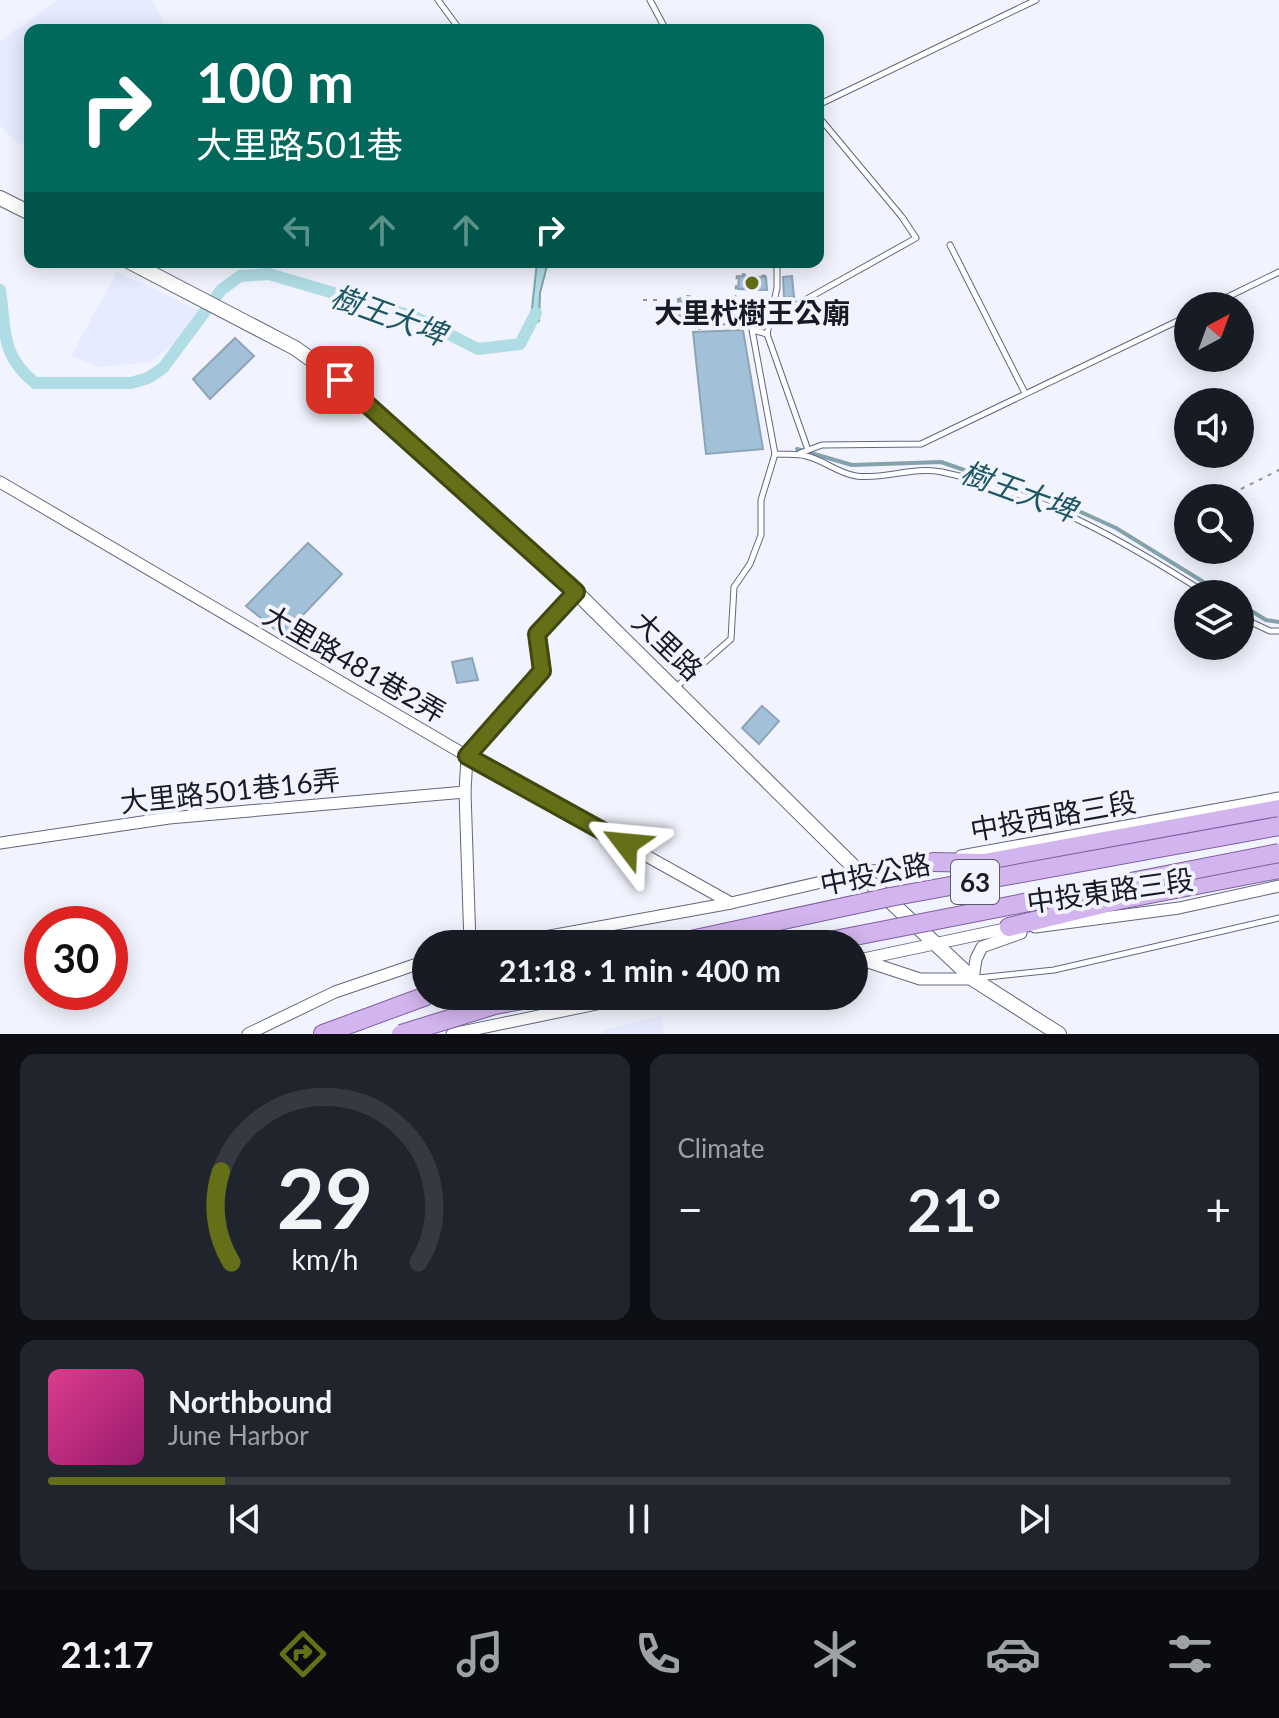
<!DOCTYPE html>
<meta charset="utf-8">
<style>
body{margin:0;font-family:Lato,"Noto Sans TC",sans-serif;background:#20242c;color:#f1f3f6;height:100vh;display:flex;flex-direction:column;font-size:30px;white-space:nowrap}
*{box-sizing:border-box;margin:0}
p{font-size:26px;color:#9ea1a6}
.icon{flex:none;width:44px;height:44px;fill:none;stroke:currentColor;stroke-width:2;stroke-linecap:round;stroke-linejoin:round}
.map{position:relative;height:1034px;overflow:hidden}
.details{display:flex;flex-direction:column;gap:20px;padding:20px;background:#0d0f14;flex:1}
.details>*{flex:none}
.guide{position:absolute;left:24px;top:24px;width:800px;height:244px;border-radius:16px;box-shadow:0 4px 20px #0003;background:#00695c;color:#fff;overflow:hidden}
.needle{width:52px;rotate:41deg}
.buttons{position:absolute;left:1174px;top:292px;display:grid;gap:16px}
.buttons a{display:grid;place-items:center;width:80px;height:80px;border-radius:50%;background:#171b24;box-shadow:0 4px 20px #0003;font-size:40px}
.speed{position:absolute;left:24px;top:906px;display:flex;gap:16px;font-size:40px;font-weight:700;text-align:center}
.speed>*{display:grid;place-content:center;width:104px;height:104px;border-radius:50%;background:#171b24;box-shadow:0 4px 20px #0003;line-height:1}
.speed .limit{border:12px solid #d22;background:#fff;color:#111}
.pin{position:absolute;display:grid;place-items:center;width:68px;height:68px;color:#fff;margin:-34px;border-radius:16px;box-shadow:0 4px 12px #0006}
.me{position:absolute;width:88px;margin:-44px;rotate:299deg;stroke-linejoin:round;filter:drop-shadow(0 0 6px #0008)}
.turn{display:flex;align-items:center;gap:28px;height:168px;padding:0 40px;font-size:36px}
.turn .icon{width:104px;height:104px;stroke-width:2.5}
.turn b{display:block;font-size:56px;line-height:68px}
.lanes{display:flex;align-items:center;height:76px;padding:0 40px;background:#0003;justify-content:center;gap:40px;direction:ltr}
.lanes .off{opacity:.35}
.big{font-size:60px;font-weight:700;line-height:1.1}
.details .card{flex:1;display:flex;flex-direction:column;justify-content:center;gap:12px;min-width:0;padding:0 28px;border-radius:16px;background:#20242c}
.details .dial{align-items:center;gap:0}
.dial svg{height:208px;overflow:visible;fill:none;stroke:#363941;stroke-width:7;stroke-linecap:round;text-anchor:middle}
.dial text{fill:#f1f3f6;stroke:none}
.song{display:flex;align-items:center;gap:24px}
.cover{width:96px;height:96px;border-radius:12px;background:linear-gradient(135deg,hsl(330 70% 55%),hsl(320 70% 35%))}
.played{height:8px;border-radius:4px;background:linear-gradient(90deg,#646f17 15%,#363941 15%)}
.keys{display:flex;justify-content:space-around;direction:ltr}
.heat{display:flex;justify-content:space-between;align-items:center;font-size:44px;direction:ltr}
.details .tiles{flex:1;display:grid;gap:20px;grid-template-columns:1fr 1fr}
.card:last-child{grid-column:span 2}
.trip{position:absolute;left:412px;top:930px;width:456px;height:80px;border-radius:40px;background:#171b24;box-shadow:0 4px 20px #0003;font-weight:700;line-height:80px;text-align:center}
.tab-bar{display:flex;height:128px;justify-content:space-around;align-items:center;background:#090b0e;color:#9ea1a6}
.tab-bar .icon{width:56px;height:56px}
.tab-bar .selected{color:#646f17}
.tab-bar b{font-size:36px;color:#f1f3f6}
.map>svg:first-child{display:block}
</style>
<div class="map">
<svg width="1279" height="1034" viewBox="0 0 1279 1034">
<rect width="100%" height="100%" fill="#f1f4fe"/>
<g fill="#e6ebff">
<polygon points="59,0 152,0 168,30 30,30 30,138 19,145 0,126 0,41"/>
<polygon points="117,272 199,310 176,343 149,362 100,367 71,356"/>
<polygon points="662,1016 664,1034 602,1034 602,1030"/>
</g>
<polygon fill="#b0dce5" stroke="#83a2ab" stroke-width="2" points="537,262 548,262 540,293 539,321 530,327"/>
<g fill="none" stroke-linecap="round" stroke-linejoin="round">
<g stroke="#83a2ab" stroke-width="4">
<polyline points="797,449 852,465 941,462 1061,503 1116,528 1223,594"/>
<polyline points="1240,604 1266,620 1279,622"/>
</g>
<path stroke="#b0dce5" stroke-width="12" d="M0 290C6 330 0 355 35 383H131L148 378 163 368 221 290 240 276 269 274 415 317 478 349 520 344 536 313"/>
</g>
<g fill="#a3c0d9" stroke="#8ea4b6" stroke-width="2">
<polygon points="739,276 766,277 767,290 738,289"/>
<polygon points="792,276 794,297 784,298 783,277"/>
<polygon points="687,298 705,305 703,327 679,323 678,300 686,302"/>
<polygon points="743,330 763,449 706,454 693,332"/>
<polygon points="235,338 254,356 210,399 193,379"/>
<polygon points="308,543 342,574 283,636 246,606"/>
<polygon points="472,658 478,680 457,683 452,662"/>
<polygon points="762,706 779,721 759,744 742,728"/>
</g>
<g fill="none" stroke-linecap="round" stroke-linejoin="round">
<defs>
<g id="service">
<polyline points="438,0 460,30"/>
<polyline points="650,0 666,30"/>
<polyline points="818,105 1036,0"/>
<polyline points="950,245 1025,393"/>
<polyline points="1209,306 1279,272"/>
<polyline points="771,319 916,238 902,217 818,116"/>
<polyline points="767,334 808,450"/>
<polyline points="767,334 777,288 777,262"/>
<polyline points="800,453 822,445 921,444 1188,316"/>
<path d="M775 454C785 455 797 453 806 456 824 460 837 473 856 476 884 480 913 466 942 472 1040 493 1123 540 1207 594"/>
<polyline points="1240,617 1270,631 1279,631"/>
<polyline points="675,688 731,639 734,587 750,564 761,535 761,500 775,454 752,330 767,334"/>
<polyline points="468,756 542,671 537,634 575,592"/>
<polyline points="978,978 1054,970 1279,918"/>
</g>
<g id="minor">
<polyline points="0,482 467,756 731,903"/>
<polyline points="467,756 465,792 470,944"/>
<polyline points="0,843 169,818 465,792"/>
<polyline points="961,856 1279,798"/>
<polyline points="1035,927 1179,908 1279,886"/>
<polyline points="506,944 731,903 860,873 936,861"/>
<polyline points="854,961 1014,927"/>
<polyline points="865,961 920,979 973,979 976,959 982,947 1021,933"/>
<polyline points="248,1034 335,992 426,961"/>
<polyline points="452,1034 635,996"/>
</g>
<g id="tertiary">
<polyline points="0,198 30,213"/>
<polyline points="130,262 295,348 340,380 576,592 860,873 973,979 1059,1034"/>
</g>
<g id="primary">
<polyline points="933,862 984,863 1279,809"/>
<polyline points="1009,927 1119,900 1279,869"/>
<polyline points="323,1034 426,996"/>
</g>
</defs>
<use href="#service" stroke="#62677d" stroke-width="7"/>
<use href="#minor" stroke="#62677d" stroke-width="13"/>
<use href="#tertiary" stroke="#62677d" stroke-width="16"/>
<use href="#primary" stroke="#7e5fa0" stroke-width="20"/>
<g stroke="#8e909a" stroke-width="2" stroke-dasharray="4 6" stroke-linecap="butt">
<polyline points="643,300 660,300 673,306 675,318 682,327 705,329 705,323 744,326"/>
<polyline points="668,303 687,296 730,303 735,299 737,274 768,276"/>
<polyline points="1223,498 1279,470"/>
<polyline points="1178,520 1188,515"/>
</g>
<use href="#service" stroke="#fff" stroke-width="5"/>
<use href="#minor" stroke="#fff" stroke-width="11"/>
<use href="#tertiary" stroke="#fff" stroke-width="14"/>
<use href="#primary" stroke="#d2b5ee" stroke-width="18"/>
<defs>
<g id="primary-bridge">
<polyline points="672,944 890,897 1279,826"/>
<polyline points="814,944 1279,853"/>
<polyline points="401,1034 495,1005 544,996"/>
</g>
</defs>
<use href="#primary-bridge" stroke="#7e5fa0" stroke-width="20" stroke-linecap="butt"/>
<use href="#primary-bridge" stroke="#d2b5ee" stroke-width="18"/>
</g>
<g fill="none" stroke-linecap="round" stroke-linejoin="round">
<defs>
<polyline id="route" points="340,380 576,592 537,634 542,671 467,756 626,844"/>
</defs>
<use href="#route" stroke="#41480f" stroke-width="20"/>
<use href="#route" stroke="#646f17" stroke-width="14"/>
</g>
<circle fill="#646f17" stroke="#f1f4fe" stroke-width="3" cx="752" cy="283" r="8"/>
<g text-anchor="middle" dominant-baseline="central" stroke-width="8" stroke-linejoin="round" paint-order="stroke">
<rect fill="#f1f4fe" stroke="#5a5c65" stroke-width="2" x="951" y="860" width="48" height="44" rx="6"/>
<g font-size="26" font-weight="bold" fill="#191b24">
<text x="975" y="882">63</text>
</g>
<g font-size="28" font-weight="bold" fill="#191b24" stroke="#f1f4fe">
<text x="752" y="312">大里杙樹王公廟</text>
</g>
<g font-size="28" fill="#191b24" stroke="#f1f4fe">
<text transform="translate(668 645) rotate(44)">大里路</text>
<text transform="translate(355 663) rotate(30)">大里路481巷2弄</text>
<text transform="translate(230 790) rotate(-6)">大里路501巷16弄</text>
<text transform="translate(1053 815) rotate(-10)">中投西路三段</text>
<text transform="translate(875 873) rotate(-11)">中投公路</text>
<text transform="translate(1110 890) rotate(-8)">中投東路三段</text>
</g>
<g font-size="30" font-style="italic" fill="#1c5762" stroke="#f1f4fe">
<text transform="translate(389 314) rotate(20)">樹王大埤</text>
<text transform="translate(1019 490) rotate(20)">樹王大埤</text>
</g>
</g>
</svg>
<div class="buttons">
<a><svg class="needle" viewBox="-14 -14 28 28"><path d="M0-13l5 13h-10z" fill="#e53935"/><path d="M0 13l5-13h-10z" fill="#9ea1a6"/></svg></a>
<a><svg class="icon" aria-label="sound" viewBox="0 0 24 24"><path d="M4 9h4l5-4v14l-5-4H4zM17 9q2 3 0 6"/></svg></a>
<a><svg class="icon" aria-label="search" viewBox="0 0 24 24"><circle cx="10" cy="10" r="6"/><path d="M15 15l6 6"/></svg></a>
<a><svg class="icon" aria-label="layers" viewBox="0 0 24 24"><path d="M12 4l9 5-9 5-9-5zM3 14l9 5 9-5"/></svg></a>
</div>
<div class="speed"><div class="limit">30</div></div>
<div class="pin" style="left:340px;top:380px;background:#d93025"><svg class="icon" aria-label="arrive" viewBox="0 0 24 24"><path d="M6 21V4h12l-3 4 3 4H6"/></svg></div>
<svg class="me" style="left:626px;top:844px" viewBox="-20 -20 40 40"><path d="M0-17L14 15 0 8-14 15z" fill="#646f17" stroke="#fff" stroke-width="4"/></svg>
<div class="trip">21:18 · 1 min · 400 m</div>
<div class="guide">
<div class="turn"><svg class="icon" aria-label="right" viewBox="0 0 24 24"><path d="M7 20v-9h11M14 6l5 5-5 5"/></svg><div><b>100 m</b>大里路501巷</div></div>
<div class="lanes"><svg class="icon off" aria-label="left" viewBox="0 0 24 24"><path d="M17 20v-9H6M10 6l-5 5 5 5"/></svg><svg class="icon off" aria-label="ahead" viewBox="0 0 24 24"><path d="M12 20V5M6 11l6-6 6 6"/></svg><svg class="icon off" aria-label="ahead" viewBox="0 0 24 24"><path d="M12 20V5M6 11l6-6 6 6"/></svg><svg class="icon" aria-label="right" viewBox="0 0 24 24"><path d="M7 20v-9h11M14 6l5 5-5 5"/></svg></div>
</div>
</div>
<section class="details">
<div class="tiles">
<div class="card dial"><svg viewBox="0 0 100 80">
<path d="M14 69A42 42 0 1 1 86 69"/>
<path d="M14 69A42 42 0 0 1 10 34" stroke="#646f17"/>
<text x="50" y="56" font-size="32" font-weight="700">29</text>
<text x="50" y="72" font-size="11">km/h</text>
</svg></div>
<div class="card"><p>Climate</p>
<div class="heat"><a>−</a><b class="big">21°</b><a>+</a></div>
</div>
<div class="card">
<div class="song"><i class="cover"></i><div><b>Northbound</b><p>June Harbor</p></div></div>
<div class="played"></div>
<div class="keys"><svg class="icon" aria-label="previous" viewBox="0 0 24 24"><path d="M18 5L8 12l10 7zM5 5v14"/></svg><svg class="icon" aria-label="pause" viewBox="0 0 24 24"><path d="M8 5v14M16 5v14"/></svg><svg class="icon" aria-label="next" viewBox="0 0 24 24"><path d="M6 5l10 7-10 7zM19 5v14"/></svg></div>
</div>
</div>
</section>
<nav class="tab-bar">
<b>21:17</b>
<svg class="icon selected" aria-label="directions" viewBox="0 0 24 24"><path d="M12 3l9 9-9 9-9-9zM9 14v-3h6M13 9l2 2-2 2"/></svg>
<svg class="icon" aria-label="music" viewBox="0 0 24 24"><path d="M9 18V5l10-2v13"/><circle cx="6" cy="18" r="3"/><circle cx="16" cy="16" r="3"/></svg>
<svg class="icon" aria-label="phone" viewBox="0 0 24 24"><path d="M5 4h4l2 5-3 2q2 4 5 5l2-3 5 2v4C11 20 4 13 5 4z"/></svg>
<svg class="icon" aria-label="climate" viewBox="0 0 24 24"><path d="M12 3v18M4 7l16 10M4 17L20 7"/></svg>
<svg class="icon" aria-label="car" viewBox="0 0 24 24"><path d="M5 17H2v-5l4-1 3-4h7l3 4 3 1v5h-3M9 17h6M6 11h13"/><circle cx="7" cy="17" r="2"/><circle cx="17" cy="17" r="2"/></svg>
<svg class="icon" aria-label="filters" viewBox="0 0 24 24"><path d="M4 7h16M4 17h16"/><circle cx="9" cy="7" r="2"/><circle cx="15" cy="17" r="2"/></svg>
</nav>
